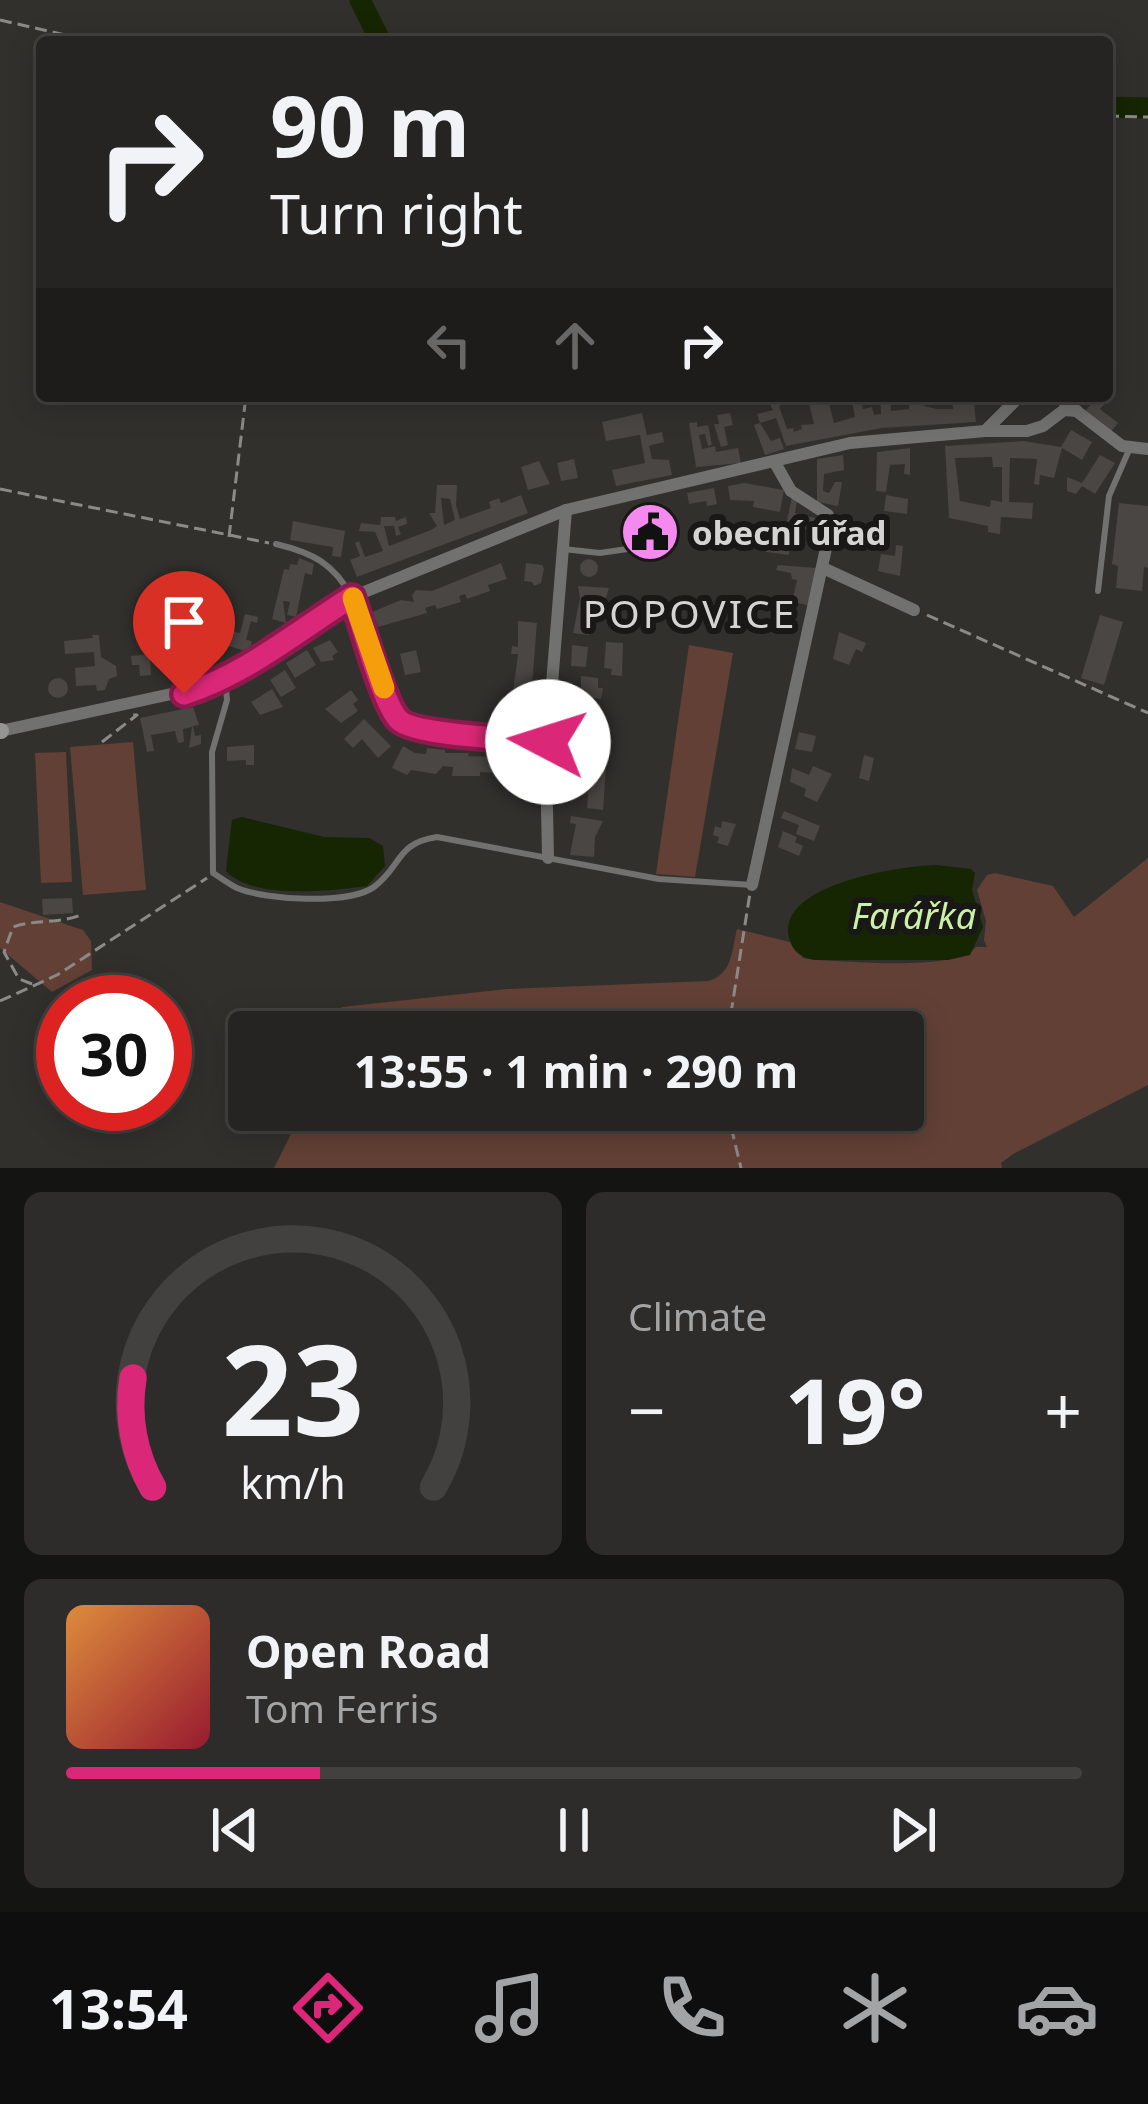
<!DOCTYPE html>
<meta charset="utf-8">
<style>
body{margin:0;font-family:"Noto Sans",sans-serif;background:#2d2c2a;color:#f1f3f6;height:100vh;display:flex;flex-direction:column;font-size:45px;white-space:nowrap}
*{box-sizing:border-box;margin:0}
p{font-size:39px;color:#a3a4a5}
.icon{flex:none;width:66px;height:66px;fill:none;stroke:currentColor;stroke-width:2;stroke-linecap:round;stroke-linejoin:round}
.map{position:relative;height:1168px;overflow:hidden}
.sheet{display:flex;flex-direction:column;gap:24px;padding:24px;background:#141413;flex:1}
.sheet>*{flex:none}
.hud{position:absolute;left:36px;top:36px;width:1077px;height:366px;border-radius:12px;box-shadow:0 6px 30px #0003,0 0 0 3px #424140;background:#252422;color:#f1f3f6;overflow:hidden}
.speed{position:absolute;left:36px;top:975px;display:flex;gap:24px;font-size:60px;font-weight:700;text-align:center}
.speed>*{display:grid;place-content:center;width:156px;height:156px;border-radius:50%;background:#252422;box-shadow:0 6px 30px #0003,0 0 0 3px #424140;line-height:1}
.speed .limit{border:18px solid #d22;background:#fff;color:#111}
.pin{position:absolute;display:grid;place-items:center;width:102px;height:102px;color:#fff;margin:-123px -51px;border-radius:50% 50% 50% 0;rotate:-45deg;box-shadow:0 0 12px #0007}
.pin .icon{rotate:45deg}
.me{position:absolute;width:132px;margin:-66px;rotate:275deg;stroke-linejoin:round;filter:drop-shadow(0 0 9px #0008)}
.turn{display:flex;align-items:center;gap:42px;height:252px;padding:0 36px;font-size:54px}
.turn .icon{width:156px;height:156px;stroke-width:2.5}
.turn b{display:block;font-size:84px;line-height:102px}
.lanes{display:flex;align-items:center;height:114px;padding:0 36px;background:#0003;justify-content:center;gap:60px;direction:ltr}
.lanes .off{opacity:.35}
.big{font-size:90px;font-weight:700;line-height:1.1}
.sheet .tile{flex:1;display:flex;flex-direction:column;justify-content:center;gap:18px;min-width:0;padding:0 42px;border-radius:18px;background:#2d2c2a}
.sheet .dial{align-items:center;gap:0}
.dial svg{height:312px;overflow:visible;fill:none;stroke:#424140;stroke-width:7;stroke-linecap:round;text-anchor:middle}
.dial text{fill:#f1f3f6;stroke:none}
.song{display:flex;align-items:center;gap:36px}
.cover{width:144px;height:144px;border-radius:18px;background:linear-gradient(135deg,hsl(30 70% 55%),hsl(350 70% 35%))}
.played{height:12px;border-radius:6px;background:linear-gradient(90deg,#db2777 25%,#424140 25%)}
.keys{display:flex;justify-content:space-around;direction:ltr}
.heat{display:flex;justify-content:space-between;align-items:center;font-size:66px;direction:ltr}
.sheet .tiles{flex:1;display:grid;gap:24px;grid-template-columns:1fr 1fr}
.tile:last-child{grid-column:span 2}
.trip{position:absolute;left:228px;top:1011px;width:696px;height:120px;border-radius:12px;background:#252422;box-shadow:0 6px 30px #0003,0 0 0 3px #424140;font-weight:700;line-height:120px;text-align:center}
.dock{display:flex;height:192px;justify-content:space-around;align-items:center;background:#0f0e0e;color:#a3a4a5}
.dock .icon{width:84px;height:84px}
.dock .on{color:#db2777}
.dock b{font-size:54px;color:#f1f3f6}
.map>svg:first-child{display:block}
</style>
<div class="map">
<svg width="1148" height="1168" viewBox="0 0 1148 1168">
<rect width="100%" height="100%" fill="#31302d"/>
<g fill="#634035">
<polygon points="689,645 733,653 695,877 656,874"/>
<polygon points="133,742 146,890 83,895 70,747"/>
<polygon points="66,752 72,882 41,883 35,753"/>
<path d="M1148 858V1085L1013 1154 1001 1163 1002 1168H274L303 1110H903V1032H345L337 1017 342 1007 507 989 708 981C732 975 732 950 737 929L790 942 803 958 815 960C848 961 957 972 976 947H987L984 940 986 921 977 890 987 875 995 873 1053 886 1074 917Z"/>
<polygon points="0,902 83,930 91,941 92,970 52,992 0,948"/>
</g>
<g fill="#162502">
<path d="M242 817 324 837 369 838 383 846 385 866 367 886C330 891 253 900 226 871L232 820Z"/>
<path d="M936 865 971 869 975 873 972 890 983 927 970 955 948 960H815C802 958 792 952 789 937 777 884 901 866 936 865Z"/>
</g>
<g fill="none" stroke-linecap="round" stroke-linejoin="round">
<g stroke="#162502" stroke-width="21">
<polyline points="360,0 381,42"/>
<polyline points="1107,107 1148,108"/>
</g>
</g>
<g fill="#494643" fill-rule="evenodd">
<polygon points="785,396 787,403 779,406 787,429 793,428 794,432 802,429 801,425 814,424 808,399 816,396 827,396 834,423 855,417 851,396 860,396 863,409 872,407 874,415 881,414 880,396 890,396 891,411 909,409 910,396 921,396 924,406 937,409 953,409 952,396 980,396 980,400 974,401 976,422 882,428 786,446 776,418 760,423 757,414 773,410 767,399"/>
<polygon points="1099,396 1107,401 1100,409 1118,423 1110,433 1084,412"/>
<polygon points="642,413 647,435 662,432 664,442 649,446 652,459 669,460 672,475 616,486 612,470 645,463 640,435 606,441 602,422"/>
<polygon points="730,413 733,425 724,427 728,445 721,447 714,424 719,424 717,415"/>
<polygon points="697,422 697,427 708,425 712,445 708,446 705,434 699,435 702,449 715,446 716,452 738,448 741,463 696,467 689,423"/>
<polygon points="760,423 771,441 780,438 784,449 765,455 754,425"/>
<path d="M1071 430 1092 442 1082 460 1062 448 1054 478 1040 475 1039 485 1034 484 1037 459 1010 458 1009 502 1033 503 1032 519 1001 517 1000 534 988 532V526L949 518 945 446 1024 441 1061 447ZM992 457 993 467H1002V502L991 500 990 507 960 501 955 458Z"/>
<polygon points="910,448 910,475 904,474 905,464 890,465 886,492 876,491 877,452"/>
<polygon points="843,455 844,470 824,474 823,491 829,493 835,482 842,482 838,506 817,502 817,459"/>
<polygon points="1100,455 1115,463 1095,494 1082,486 1076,494 1067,491 1067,477 1082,483"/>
<polygon points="574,459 578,478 561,481 557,463"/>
<polygon points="539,461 550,484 528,490 521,467"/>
<polygon points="744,483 784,490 780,512 753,507 754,501 730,500 728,486"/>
<path d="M437 485H457L456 505 460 519 491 508 489 502 499 498 501 503 521 495 528 513 357 577 350 560 360 556 355 543 359 541 365 557 383 551 375 532 359 531 361 523 380 525 381 517H395L396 521 406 517 407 524 398 527 401 534 396 536 394 526H384L389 546 431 530 437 526 429 513H435ZM441 498 450 499 455 520 444 525Z"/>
<polygon points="714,488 717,504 707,506 706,501 689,504 687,493"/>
<polygon points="886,495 908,499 907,514 884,511"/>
<polygon points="792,497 797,501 795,513 815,518 814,530 804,529 802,545 790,544 789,555 766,552 766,548 781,549"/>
<polygon points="1119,503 1148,506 1148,568 1144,567 1142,591 1116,588 1118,566 1112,564"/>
<polygon points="656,515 663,545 643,549 637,519"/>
<polygon points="293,521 345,531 341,557 332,556 333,547 290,540"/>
<polygon points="896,545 903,546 900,576 878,571 881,554 895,556"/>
<polygon points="299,558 314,564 312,575 305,573 296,617 287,615 290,602 283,601 286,623 272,619 284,569 289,570 290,564 297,565"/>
<circle cx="589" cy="568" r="9"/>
<polygon points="501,563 507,579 488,585 490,591 467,599 465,594 459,596 461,602 437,609 435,605 425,608 427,613 378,627 372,612 401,600 414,602 412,595 416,590 432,591"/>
<polygon points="526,563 542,565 544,569 541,583 534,586 532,582 524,581"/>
<polygon points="778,565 816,568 812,606 792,602 797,580 792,579 791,573 776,570"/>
<polygon points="578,586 609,588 605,601 592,605 589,635 573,633 580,598"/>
<polygon points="245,614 258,617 257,623 251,621 246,640 252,641 249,652 214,642 218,627 240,633"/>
<polygon points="1100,615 1123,622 1104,685 1081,678"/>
<polygon points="518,621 537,623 529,723 525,727 501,725 502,712 511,709 518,654 511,654 512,646 518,647"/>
<polygon points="839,632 866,643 862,652 856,649 849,665 833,659"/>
<polygon points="92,635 99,635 101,657 116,666 117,676 109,679 105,690 97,691 96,685 76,686 75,668 95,666 94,652 65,654 64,641 93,638"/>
<polygon points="330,640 338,652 332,656 334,660 321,662 313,648"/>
<polygon points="606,642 623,643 622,676 611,675 612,669 604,668"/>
<polygon points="204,644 213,644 208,665 192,668 190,651 205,649"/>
<polygon points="572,645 588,647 586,667 571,666"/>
<polygon points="307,650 316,665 295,678 286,663"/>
<polygon points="416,650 421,672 405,675 400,654"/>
<polygon points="182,653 184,673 164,673 162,655"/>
<polygon points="150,654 151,675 140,676 139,665 132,665 131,656"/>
<polygon points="285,670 296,688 281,697 270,680"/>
<polygon points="581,676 598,678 598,688 603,688 601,699 585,697 584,702 593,704 592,714 597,714 595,724 580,723 579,728 588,729 591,748 562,753 563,747 572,748 567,721 576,722 573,695 581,696"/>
<circle cx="58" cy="688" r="10"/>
<polygon points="272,689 283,707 260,715 251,702"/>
<polygon points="351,690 358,700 353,704 358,711 341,723 325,709"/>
<polygon points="193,707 199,725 193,726 195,736 201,735 201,744 189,748 192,727 183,729 184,742 178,743 175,731 151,735 154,751 147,752 140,718"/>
<polygon points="364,719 391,746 378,758 362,739 353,748 344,739"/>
<polygon points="799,732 816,736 812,752 795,749"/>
<polygon points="254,745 254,765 246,765 246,760 227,761 227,747"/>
<polygon points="403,746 415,753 426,754 427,748 445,750 445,753 469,753 468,756 523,758 523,761 534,763 533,776 519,775 518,782 507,781 508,774 480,772 480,776 452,776 453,767 443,766 436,774 411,770 407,775 392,768"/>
<polygon points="864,755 874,758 869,781 859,778"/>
<polygon points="590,766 606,767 603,810 587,808"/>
<polygon points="813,766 832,774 817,802 804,796 806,789 790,782 792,768 809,775"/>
<polygon points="784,811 820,826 814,841 796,834 799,825 781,818"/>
<polygon points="571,816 603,821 595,837 594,857 570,855 576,824 570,823"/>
<polygon points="722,821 736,824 728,846 717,843 719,837 713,835 715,826 721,828"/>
<polygon points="783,831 797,837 795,842 803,846 799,856 778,847"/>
<polygon points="72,898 73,913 43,915 42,899"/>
</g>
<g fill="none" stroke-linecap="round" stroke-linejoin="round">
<g stroke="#8b8a87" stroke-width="3" stroke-dasharray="12 6" stroke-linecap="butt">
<polyline points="0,20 96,42"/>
<polyline points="1107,116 1148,117"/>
<polyline points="0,489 269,543"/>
<polyline points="229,537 246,396"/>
<polyline points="639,539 635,517 648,514 646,505"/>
<polyline points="927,615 1148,713"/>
<polyline points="102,742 137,715 129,715"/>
<path d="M32 984 19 979 4 952 13 927C36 919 58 924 81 915"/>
<polyline points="0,1001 57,975 207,878"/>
<polyline points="728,1032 750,893"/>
<polyline points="727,1110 741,1168"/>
</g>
<g stroke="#71716f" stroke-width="6">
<path d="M276 544C313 553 333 563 352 597"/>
<polyline points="563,549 600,553 641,547"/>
<polyline points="1098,591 1109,496 1129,450"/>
<path d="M225 679 227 700 212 752 213 873C221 878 229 884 237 888 265 900 349 905 374 887 402 866 396 843 437 837L659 879 752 885"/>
</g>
<g stroke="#71716f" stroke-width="12">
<polyline points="1057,396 1122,446 1148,449"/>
<polyline points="985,431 1020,396"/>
<polyline points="823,568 914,610"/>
<polyline points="352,597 394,714 414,728 548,742"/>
<polyline points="1,731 208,686 254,662 352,597 566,510 850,443 985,431 1027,431 1043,426 1064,410 1077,411"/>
<polyline points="548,858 546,758 566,510"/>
<polyline points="752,885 830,530 828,515 791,491 774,461"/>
</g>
<polyline stroke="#959592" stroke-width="16" points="0,731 1,731"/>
</g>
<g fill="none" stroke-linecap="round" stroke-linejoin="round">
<defs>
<path id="route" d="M184 694C247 674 297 631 352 597 362 623 383 705 399 720 415 736 521 739 548 742"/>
</defs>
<use href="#route" stroke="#8e194d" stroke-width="30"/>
<use href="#route" stroke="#db2777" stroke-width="21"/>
<polyline stroke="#f59e0b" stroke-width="21" points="353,598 384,688"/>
</g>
<defs>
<symbol id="civic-disc" viewBox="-11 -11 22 22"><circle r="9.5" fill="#f489f0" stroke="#191817"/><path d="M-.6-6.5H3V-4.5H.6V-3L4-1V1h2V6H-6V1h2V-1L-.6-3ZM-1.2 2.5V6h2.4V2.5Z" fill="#111"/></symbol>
</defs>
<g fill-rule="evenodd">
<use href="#civic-disc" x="617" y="499" width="66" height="66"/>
</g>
<g text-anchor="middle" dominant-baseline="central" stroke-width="12" stroke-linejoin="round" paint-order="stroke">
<g font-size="33" font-weight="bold" fill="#d5d4d2" stroke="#191817" text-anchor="start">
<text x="692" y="532">obecní úřad</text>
</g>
<g font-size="36" font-style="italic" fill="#caf1a5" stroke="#191817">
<text x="914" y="915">Farářka</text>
</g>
<g font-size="39" letter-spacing="3" fill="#d5d4d2" stroke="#191817">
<text x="690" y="612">POPOVICE</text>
</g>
</g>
</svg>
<div class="speed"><div class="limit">30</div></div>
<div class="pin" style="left:184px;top:694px;background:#d93025"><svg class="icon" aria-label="arrive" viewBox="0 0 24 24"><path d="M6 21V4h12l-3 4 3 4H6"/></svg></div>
<svg class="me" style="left:548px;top:742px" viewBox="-20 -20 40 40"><circle r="19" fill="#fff"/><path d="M0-13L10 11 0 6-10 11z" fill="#db2777"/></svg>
<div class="trip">13:55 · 1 min · 290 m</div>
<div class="hud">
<div class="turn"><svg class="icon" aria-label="right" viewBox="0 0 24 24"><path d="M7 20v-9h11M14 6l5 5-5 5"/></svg><div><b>90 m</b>Turn right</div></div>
<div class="lanes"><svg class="icon off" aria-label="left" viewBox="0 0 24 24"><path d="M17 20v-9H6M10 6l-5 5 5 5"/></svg><svg class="icon off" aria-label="ahead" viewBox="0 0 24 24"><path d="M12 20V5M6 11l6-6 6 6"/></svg><svg class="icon" aria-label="right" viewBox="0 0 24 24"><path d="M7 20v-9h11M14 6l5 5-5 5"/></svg></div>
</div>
</div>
<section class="sheet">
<div class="tiles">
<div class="tile dial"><svg viewBox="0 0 100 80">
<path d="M14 69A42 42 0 1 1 86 69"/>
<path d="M14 69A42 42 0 0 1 9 41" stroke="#db2777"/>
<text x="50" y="56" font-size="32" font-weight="700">23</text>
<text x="50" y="72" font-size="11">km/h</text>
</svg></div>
<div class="tile"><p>Climate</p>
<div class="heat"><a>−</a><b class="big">19°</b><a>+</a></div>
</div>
<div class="tile">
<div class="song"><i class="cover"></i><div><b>Open Road</b><p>Tom Ferris</p></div></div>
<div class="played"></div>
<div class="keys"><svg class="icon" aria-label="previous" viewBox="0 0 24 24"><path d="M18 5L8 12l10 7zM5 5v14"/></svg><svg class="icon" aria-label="pause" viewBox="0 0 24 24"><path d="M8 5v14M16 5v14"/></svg><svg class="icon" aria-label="next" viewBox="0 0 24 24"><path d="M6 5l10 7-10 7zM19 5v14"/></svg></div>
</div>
</div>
</section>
<nav class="dock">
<b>13:54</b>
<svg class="icon on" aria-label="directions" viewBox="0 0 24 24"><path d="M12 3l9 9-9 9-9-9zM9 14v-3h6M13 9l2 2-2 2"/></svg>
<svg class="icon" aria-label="music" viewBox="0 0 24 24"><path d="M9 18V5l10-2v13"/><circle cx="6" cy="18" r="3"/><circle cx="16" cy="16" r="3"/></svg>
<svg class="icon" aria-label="phone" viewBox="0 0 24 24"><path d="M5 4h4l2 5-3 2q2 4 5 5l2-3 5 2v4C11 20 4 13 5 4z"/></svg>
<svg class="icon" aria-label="climate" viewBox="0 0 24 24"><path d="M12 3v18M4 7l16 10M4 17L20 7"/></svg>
<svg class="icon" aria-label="car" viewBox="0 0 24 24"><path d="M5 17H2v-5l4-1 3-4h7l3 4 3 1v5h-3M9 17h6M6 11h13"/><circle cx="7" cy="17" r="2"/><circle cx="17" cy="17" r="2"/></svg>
</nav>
